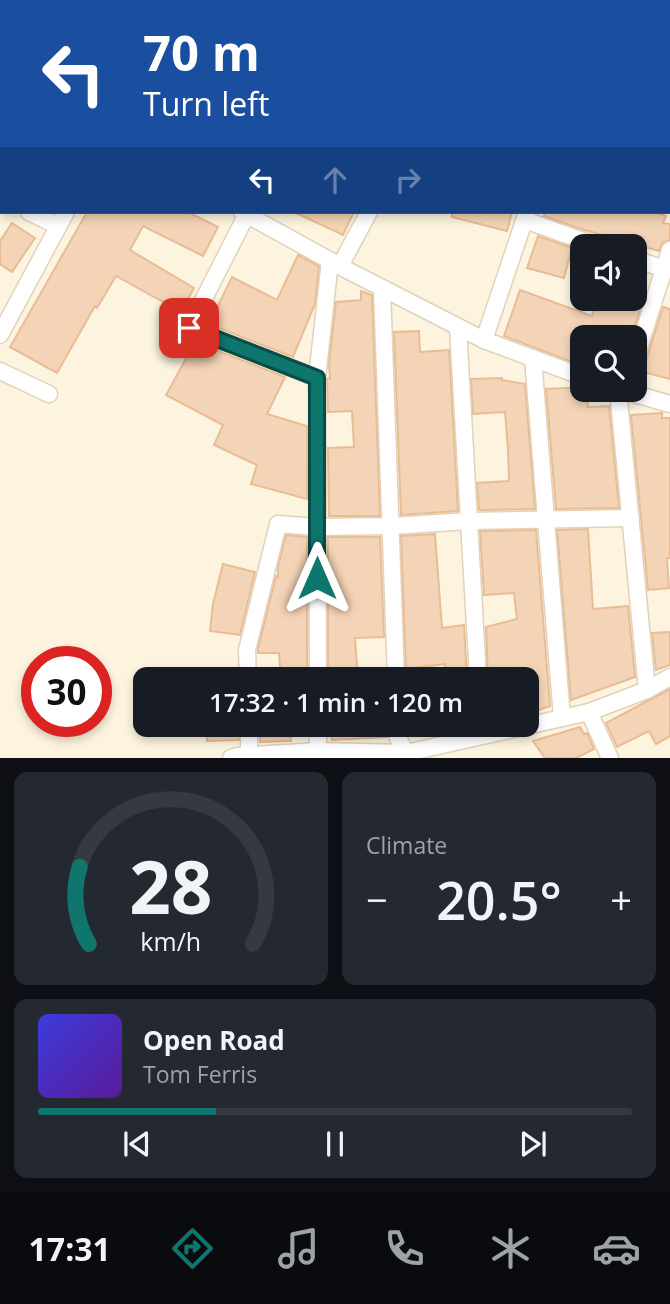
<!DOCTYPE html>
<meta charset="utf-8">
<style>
body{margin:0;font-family:"Open Sans",sans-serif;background:#242831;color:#f1f3f6;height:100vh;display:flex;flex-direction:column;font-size:26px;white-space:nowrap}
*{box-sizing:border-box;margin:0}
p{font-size:23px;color:#9ea1a6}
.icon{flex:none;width:38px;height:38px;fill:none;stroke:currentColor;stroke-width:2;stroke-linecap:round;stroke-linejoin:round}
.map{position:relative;height:758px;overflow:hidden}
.details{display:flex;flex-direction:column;gap:14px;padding:14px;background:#0d0f14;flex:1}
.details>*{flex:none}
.guide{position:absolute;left:0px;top:0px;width:670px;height:214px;box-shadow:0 4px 10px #0003;background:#1a4fa0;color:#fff;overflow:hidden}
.controls{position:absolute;left:570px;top:234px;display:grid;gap:14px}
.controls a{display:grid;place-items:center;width:77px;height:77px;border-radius:14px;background:#171b24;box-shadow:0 4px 10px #0003;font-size:35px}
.speed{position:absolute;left:21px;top:646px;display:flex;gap:14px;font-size:35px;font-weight:700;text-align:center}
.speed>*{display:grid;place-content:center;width:91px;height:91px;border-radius:50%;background:#171b24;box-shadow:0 4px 10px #0003;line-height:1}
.speed .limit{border:10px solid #d22;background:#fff;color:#111}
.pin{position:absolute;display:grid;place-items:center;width:60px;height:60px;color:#fff;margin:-30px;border-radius:14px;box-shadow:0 4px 10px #0006}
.me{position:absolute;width:77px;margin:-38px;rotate:0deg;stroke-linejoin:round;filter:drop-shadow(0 0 5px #0008)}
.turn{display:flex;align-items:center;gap:24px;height:147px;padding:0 28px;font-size:32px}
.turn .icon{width:91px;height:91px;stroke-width:2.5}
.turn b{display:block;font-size:49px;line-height:60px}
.lanes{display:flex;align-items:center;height:66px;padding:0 28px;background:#0003;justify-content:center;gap:35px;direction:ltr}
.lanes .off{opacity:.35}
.big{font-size:52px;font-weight:600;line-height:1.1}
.details .tile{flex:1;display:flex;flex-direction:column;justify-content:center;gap:10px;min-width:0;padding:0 24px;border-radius:14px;background:#242831}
.details .dial{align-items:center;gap:0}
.dial svg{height:182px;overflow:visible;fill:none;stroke:#363941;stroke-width:7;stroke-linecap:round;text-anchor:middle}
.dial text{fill:#f1f3f6;stroke:none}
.song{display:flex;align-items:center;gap:21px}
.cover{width:84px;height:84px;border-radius:10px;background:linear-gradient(135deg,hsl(240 70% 55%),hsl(270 70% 35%))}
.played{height:7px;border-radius:4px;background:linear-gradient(90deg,#0f766e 30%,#363941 30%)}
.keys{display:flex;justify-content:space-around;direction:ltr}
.heat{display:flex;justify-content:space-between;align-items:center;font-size:38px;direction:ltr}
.details .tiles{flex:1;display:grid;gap:14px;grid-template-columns:1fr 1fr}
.tile:last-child{grid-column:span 2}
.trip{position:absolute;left:133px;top:667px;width:406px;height:70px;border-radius:14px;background:#171b24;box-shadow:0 4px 10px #0003;font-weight:600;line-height:70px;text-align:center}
.tab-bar{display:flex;height:112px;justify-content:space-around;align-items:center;background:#090b0e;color:#9ea1a6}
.tab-bar .icon{width:49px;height:49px}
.tab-bar .current{color:#0f766e}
.tab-bar b{font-size:32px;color:#f1f3f6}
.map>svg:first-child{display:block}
</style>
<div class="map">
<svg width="670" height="758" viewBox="0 0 670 758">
<rect width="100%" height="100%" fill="#fdf4df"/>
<g fill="#f4d4b6" stroke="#e8bc95" stroke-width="2">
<polygon points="87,212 188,212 218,227 203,256 143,226 130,250 194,288 181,312 116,276 97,308 95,306 57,373 10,347"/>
<polygon points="294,212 354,212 343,235"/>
<polygon points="452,212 512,212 507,231 452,217"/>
<polygon points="545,212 652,212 666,216 663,223 670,224 670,240 662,243 659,251 578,228 544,216"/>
<polygon points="12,223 35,238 12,272 0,264 0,241"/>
<polygon points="538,236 572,248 564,278 527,268"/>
<polygon points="298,255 319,266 315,304 293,357 209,324 232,277 277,300"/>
<polygon points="520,290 592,316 596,299 636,299 643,301 631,338 583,338 583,366 504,336"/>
<polygon points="361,291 372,295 380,516 329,516 328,448 354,447 352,411 328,412 327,379 330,378 329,363 336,302 361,300"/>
<polygon points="663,307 670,309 670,379 639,371 645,363"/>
<polygon points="419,331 420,352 449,350 458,511 401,515 394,332"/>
<polygon points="195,342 285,377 267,414 307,426 307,499 251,484 257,465 214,445 223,425 166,395"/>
<polygon points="502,378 502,380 525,384 535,509 479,510 477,483 509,481 508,450 505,412 473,414 471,379"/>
<polygon points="583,387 583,390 587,390 588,407 609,406 619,508 556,509 546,389"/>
<polygon points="662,413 662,418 670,418 670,558 667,558 669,588 648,590 631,415"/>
<polygon points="588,529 593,609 628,606 635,677 571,700 557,530"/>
<polygon points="536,530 550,706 527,714 527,679 488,679 486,627 517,619 514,593 484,595 480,531"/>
<polygon points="435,534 442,628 464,625 467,679 447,679 445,664 406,669 401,536"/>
<polygon points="286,535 307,537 307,679 281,679 279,653 258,653 258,648 276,576 278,577 278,567"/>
<polygon points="328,537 380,537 384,637 355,638 358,679 328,679"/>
<polygon points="223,564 255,572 240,635 210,631 213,604"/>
<polygon points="670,632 670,665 656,670 652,633"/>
<polygon points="670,689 670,736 656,744 649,731 617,747 606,723"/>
<polygon points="206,724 239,724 239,740 207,741"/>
<polygon points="260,724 290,724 291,741 260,742"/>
<polygon points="331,724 388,724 388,737 332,740"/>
<polygon points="580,727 584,734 587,733 594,749 576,758 545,758 533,741"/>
</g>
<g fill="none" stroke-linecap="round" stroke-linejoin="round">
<defs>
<g id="minor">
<polyline points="514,0 515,2"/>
<polyline points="499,2 500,0"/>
<polyline points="0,77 2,78"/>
<polyline points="668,177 670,178"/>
<polyline points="0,197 2,198"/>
<polyline points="29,212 58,226"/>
<polyline points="242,212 349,271 484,340 583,377"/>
<polyline points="247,214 189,328 317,378"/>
<polyline points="525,220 600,247"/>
<polyline points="635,259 664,269"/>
<polyline points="340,266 369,212"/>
<polyline points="382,288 396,679"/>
<polyline points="458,327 478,679"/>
<polyline points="0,335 66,212"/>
<polyline points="484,340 527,212"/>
<polyline points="533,358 562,718"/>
<polyline points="635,360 670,250"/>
<polyline points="0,371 49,394"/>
<polyline points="618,390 647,690"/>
<polyline points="621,390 670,404"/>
<polyline points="248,679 247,650 278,524 317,527 392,526 469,521 631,518"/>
<polyline points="318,679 317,378 330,261"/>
<polyline points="589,712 610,758"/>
<polyline points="249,724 249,755"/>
<polyline points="318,724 318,751"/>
<polyline points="398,724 398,738 409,758"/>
<polyline points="231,758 237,756 318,751 406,753 589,712 647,690 670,677"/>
</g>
</defs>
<use href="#minor" stroke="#e2d1bb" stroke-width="19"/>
<use href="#minor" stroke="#fff" stroke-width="16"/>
</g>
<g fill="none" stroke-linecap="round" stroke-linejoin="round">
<defs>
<polyline id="route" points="189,328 317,378 317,578"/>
</defs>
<use href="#route" stroke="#0a4d48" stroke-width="18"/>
<use href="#route" stroke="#0f766e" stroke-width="12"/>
</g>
</svg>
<div class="controls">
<a><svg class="icon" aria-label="sound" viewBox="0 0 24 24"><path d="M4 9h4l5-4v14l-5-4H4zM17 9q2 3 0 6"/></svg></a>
<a><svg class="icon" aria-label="search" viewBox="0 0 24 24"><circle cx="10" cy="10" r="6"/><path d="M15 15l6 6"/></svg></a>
</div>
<div class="speed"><div class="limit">30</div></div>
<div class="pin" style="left:189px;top:328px;background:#d93025"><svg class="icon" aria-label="arrive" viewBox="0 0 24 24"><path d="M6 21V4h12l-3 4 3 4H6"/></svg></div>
<svg class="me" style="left:317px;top:578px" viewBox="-20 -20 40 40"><path d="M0-17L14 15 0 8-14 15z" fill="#0f766e" stroke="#fff" stroke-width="4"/></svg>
<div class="trip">17:32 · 1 min · 120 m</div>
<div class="guide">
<div class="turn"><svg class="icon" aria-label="left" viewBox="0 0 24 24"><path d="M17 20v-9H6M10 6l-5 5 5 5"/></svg><div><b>70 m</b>Turn left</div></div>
<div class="lanes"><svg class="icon" aria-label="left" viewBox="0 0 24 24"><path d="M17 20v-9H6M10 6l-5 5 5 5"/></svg><svg class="icon off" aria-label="ahead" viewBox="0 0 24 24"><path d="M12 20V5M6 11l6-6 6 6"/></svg><svg class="icon off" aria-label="right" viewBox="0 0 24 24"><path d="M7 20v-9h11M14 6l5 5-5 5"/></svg></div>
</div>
</div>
<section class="details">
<div class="tiles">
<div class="tile dial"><svg viewBox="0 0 100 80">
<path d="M14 69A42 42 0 1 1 86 69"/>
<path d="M14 69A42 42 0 0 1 10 35" stroke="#0f766e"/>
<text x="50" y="56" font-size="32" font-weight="700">28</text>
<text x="50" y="72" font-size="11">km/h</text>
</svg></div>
<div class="tile"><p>Climate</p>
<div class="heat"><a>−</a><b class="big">20.5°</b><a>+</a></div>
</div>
<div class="tile">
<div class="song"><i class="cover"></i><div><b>Open Road</b><p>Tom Ferris</p></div></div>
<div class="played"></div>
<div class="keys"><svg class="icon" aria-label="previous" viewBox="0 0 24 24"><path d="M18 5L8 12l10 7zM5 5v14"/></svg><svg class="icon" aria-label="pause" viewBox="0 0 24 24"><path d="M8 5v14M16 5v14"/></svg><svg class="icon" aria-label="next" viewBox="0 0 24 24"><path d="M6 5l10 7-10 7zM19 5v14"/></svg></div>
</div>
</div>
</section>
<nav class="tab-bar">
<b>17:31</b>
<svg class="icon current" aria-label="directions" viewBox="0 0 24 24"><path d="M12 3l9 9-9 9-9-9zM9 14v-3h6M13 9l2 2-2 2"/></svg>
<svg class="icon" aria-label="music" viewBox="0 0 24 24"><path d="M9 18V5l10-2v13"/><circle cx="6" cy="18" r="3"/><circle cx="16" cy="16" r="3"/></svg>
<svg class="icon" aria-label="phone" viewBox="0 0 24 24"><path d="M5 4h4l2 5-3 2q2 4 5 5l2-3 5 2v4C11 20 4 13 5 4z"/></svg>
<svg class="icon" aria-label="climate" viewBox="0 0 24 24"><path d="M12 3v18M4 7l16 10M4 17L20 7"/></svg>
<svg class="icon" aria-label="car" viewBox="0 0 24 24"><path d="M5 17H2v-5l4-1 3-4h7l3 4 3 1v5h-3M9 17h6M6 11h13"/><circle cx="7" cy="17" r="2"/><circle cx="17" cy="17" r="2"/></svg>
</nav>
